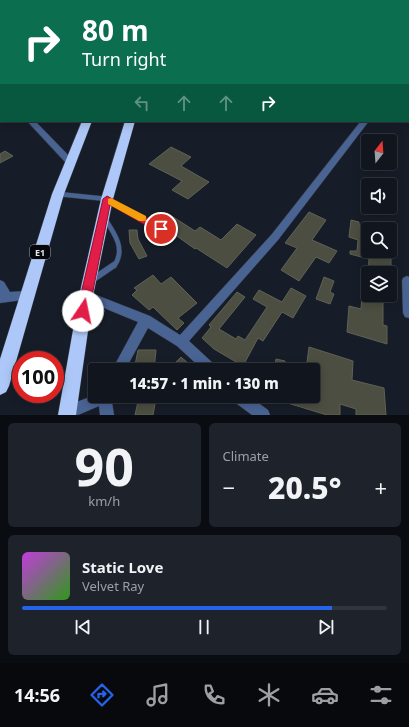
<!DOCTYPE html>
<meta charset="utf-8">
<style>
body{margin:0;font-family:"Noto Sans",sans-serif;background:#1e232b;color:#f1f3f6;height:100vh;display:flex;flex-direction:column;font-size:15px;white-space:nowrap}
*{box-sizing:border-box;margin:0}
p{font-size:13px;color:#9c9fa4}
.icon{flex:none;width:22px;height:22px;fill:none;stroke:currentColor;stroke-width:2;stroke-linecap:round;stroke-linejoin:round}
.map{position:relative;height:415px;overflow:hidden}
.side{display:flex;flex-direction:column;gap:8px;padding:8px;background:#090c10;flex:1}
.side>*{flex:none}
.hud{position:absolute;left:0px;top:0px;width:409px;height:122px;box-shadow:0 2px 10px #0003,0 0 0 1px #30353c;background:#0b6e4f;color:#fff;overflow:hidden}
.needle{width:26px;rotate:17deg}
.buttons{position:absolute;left:361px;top:134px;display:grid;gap:8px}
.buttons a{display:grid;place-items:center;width:36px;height:36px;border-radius:4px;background:#11161e;box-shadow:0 2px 10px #0003,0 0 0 1px #30353c;font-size:20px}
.speed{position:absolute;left:12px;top:351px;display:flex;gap:8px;font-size:20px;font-weight:700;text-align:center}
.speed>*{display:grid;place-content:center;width:52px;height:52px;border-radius:50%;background:#11161e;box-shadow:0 2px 10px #0003,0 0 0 1px #30353c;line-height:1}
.speed .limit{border:6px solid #d22;background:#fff;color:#111}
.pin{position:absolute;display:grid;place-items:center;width:34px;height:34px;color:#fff;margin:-17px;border:2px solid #fff;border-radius:50%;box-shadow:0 1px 4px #0007}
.me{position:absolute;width:44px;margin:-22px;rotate:11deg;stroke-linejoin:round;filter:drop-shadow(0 0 3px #0008)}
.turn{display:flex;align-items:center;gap:14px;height:84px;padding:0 16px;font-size:18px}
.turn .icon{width:52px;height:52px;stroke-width:2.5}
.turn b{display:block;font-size:28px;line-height:34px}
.lanes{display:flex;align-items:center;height:38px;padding:0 16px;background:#0003;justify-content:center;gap:20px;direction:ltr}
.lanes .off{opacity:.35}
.big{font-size:30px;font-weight:800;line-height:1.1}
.side .card{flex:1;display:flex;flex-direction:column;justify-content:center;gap:6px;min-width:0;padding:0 14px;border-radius:6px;background:#1e232b}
.side .dial{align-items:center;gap:0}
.dial b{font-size:52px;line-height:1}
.song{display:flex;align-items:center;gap:12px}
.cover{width:48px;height:48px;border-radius:6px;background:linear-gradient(135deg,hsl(290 70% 55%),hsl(110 70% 35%))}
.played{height:4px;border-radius:2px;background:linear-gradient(90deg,#2563eb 85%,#30353c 85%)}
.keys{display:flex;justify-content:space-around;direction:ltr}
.heat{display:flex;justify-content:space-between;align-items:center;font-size:22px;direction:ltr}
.side .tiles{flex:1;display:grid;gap:8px;grid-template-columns:1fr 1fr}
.card:last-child{grid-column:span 2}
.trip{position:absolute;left:88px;top:363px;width:232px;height:40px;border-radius:4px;background:#11161e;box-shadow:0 2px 10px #0003,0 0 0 1px #30353c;font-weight:800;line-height:40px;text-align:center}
.dock{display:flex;height:64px;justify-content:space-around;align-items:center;background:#07090c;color:#9c9fa4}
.dock .icon{width:28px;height:28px}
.dock .on{color:#2563eb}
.dock b{font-size:18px;color:#f1f3f6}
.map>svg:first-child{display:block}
</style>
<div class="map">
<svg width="409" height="415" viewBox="0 0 409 415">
<rect width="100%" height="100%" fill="#171d28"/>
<g fill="#4b4e40" stroke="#5f6254">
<polygon points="171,147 191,157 181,166 209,182 188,199 172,190 182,181 149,164"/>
<polygon points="5,151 13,156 0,163 0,154"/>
<polygon points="309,212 326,220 312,240 337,251 329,263 316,257 299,281 281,270 297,248 285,243"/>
<polygon points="167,213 195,231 200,227 221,240 237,224 256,235 227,268 196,248 195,249 156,221"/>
<polygon points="351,220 359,222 359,225 368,228 368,251 391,251 391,273 368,273 369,259 350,254 350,251 357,251 358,240 349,237"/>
<polygon points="129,230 137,230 138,239 147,256 139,259 130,243"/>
<polygon points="153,275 161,284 171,277 197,303 178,318 184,323 177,330 153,307 149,310 132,295 137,290 134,288"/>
<polygon points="324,277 334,281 330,292 334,294 330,304 316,299"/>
<polygon points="291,288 306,296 293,318 282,312 263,341 258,338 243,366 214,349 202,338 211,327 209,325 237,292 245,297 219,329 236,339 238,336 245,340 267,307 253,299 259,290 282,302"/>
<polygon points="362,295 383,295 383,325 387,326 387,344 347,332 349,306 361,309"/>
<polygon points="309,347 353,361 352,380 384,388 386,415 356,415 356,409 340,404 340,415 327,415 271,398 271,396 313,396 313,370 306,370"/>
<polygon points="138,350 156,350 154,370 134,370"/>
<polygon points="181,357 196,370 178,370 173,365"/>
<polygon points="276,359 285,361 284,370 274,370"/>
<polygon points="139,397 156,399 153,415 135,415"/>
</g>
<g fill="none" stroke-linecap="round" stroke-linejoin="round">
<defs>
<g id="service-far1">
<polyline points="58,194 107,199 174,237"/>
<path d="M105 219C115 234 126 250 114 266"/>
</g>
<polyline id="service" points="92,280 114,265"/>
<g id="minor">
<rect x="231" y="0" width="4" height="1"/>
<rect x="0" y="82" width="1" height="5"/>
<polygon points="408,82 409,82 408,87"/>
<polygon points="27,121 35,121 73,160 74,162 73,164 67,164"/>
<polygon points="361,121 369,121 278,240 189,341 216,366 218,370 203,370 177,346 148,328 125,370 112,370 138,322 82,299 81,296 82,293 86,291 150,316 180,335 272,234"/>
<polygon points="407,276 409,277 409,318 405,317 403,313 402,281 403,278"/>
<polygon points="0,280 4,282 10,292 26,291 30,293 31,296 30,299 0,303"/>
<polygon points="95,392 95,396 111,396 114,415 100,415 99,406 78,415 63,415 61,412 63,407 90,397"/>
<polygon points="231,396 249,396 268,410 270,415 252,415 233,401"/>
</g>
<g id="motorway">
<rect x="171" y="0" width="6" height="1"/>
<polygon points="82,121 92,121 64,194 9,386 6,392 0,395 0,359 52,194"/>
<polygon points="125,121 135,121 113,199 93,296 76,415 58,415 79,296 101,199"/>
</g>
</defs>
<use href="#service-far1" stroke="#333943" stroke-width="5.5"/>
<use href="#service" stroke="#333943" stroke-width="7"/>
<use href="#minor" stroke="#333943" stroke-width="1"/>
<use href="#motorway" stroke="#333943" stroke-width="1"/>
<use href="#service-far1" stroke="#496393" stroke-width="4.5"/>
<use href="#service" stroke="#496393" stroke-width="6"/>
<use href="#minor" fill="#496393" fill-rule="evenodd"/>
<use href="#motorway" fill="#adc8f8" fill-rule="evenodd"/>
</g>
<polygon fill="#e11d48" stroke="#92132f" points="107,196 164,227 166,229 164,232 158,232 110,205 89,311 87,315 83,317 79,315 77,311 103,199"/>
<polygon fill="#f59e0b" points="111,198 146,216 146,221 139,221 108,204 108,199"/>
<g text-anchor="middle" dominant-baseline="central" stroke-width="4" stroke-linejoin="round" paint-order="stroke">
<rect fill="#06070c" stroke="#9fa2a9" stroke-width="1" x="30" y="245" width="20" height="14" rx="3"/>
<g font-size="9" font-weight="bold" fill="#e1e5ec">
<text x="40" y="252">E1</text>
</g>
</g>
</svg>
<div class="buttons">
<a><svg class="needle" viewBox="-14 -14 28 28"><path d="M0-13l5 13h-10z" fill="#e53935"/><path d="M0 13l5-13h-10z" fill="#9c9fa4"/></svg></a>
<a><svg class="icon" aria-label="sound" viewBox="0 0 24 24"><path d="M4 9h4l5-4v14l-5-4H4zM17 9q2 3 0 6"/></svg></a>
<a><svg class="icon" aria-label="search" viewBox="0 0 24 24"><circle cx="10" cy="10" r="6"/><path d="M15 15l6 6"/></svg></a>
<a><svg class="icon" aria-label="layers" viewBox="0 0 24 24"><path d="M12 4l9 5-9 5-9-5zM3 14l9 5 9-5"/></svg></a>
</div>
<div class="speed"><div class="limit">100</div></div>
<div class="pin" style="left:161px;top:229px;background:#d93025"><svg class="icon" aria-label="arrive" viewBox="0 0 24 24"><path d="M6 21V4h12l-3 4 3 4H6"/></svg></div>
<svg class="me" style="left:83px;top:311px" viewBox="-20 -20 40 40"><circle r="19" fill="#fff"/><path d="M0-13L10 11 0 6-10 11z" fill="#e11d48"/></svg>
<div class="trip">14:57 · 1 min · 130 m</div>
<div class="hud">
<div class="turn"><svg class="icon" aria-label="right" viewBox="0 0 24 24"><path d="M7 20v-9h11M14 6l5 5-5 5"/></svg><div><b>80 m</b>Turn right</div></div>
<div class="lanes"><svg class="icon off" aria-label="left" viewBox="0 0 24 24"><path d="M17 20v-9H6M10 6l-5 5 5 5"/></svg><svg class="icon off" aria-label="ahead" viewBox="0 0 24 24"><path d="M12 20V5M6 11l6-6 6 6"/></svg><svg class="icon off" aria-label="ahead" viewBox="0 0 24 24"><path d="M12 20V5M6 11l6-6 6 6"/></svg><svg class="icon" aria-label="right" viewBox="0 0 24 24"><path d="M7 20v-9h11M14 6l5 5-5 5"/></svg></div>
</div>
</div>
<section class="side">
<div class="tiles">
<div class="card dial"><b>90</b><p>km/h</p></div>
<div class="card"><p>Climate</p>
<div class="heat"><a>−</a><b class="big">20.5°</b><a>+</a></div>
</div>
<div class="card">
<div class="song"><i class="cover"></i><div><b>Static Love</b><p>Velvet Ray</p></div></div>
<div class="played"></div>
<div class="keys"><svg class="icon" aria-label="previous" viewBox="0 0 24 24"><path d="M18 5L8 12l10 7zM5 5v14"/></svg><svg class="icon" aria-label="pause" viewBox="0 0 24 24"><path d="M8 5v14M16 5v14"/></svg><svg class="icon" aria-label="next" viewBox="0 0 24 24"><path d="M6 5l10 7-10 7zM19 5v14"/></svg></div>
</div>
</div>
</section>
<nav class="dock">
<b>14:56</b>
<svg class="icon on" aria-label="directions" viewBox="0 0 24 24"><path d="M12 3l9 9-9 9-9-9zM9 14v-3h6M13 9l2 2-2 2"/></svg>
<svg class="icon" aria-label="music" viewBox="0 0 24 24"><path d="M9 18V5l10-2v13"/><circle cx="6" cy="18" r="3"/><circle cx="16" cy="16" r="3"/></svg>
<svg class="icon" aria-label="phone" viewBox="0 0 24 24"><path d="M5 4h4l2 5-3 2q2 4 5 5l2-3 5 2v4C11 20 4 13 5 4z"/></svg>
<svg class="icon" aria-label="climate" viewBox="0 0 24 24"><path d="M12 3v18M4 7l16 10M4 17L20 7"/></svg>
<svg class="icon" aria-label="car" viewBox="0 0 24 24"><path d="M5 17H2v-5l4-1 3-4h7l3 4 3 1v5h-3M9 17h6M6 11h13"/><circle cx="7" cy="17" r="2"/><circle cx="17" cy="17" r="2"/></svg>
<svg class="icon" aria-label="filters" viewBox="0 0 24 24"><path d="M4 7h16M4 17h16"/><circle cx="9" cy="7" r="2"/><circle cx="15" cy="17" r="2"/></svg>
</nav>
